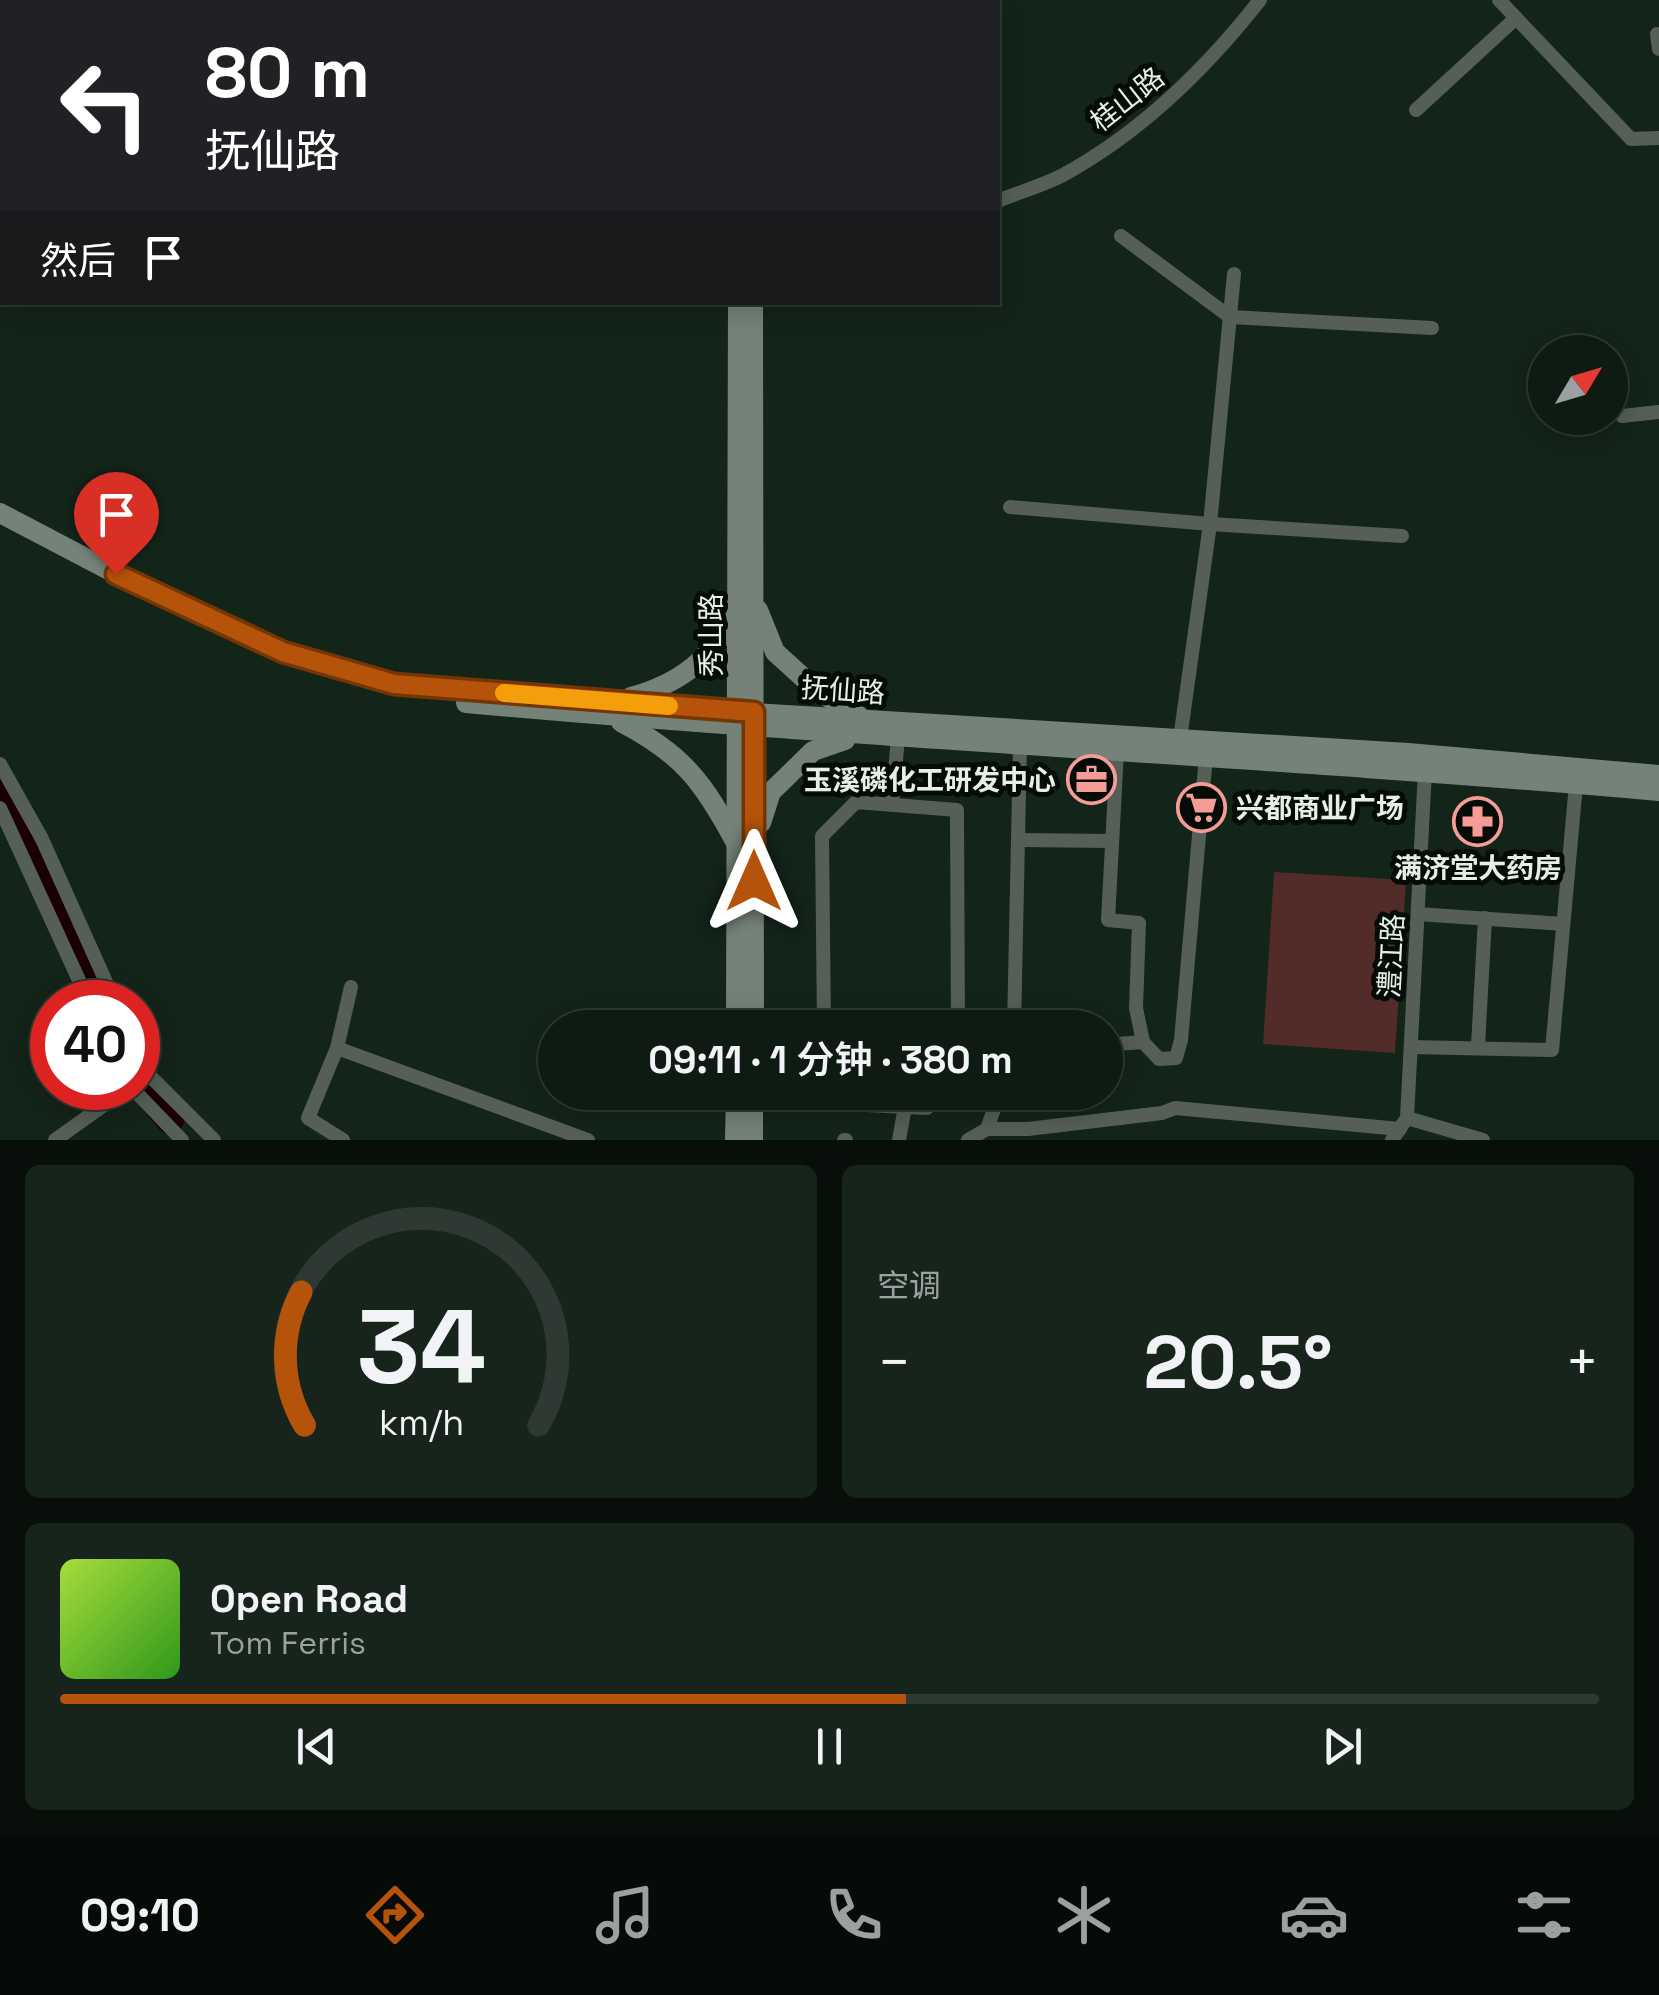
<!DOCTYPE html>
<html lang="zh">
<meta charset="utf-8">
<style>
body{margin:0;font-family:"Space Grotesk","Noto Sans SC",sans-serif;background:#17241c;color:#f1f3f6;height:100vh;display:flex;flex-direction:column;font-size:38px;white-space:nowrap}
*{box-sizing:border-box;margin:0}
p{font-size:32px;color:#9ba1a0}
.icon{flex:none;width:55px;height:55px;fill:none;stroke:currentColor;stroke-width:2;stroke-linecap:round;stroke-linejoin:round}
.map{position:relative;height:1140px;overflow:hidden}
.side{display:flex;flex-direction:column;gap:25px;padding:25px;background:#080f0a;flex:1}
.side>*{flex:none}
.top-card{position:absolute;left:0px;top:0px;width:1000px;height:305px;box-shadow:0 5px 25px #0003,0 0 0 2px #2e3933;background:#202124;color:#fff;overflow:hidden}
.needle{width:65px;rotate:52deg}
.tools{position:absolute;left:1528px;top:335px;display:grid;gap:20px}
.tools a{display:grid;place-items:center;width:100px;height:100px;border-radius:50%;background:#0e1b13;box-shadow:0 5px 25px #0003,0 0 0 2px #2e3933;font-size:50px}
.speed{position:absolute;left:30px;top:980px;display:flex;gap:20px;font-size:50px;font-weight:700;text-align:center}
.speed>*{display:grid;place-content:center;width:130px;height:130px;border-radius:50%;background:#0e1b13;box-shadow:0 5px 25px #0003,0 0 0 2px #2e3933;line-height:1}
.speed .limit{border:15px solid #d22;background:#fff;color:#111}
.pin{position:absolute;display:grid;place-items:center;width:85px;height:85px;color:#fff;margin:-102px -42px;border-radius:50% 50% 50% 0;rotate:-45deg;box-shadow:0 0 10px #0007}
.pin .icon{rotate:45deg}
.me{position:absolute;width:110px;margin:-55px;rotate:0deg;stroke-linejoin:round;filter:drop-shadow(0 0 8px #0008)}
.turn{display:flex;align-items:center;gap:35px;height:210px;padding:0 40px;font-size:45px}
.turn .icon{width:130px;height:130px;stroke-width:2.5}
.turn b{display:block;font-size:70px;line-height:85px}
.then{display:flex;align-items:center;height:95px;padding:0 40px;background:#0003;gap:20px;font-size:38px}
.big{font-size:75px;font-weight:600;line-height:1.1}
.side .card{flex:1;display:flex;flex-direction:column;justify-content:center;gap:15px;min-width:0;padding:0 35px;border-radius:15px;background:#17241c}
.side .dial{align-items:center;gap:0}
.dial svg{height:260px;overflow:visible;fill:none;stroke:#2e3933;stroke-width:7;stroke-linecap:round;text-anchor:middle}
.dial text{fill:#f1f3f6;stroke:none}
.song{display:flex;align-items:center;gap:30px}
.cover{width:120px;height:120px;border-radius:15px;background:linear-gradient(135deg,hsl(80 70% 55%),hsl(110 70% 35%))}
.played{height:10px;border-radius:5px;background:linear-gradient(90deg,#b45309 55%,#2e3933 55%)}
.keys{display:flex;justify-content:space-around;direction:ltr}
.heat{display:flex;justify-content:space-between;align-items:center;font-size:55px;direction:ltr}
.side .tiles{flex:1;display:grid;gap:25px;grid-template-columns:1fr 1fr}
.card:last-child{grid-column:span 2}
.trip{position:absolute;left:538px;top:1010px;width:585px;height:100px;border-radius:50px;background:#0e1b13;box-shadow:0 5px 25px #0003,0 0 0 2px #2e3933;font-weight:600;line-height:100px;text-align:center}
.tabs{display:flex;height:160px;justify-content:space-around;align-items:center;background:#060b08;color:#9ba1a0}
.tabs .icon{width:70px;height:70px}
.tabs .on{color:#b45309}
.tabs b{font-size:45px;color:#f1f3f6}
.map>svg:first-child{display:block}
</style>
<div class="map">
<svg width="1659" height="1140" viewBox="0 0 1659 1140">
<rect width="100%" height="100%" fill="#132419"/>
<g fill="#532b29">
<polygon points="0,0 295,0 2,2 2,152"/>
<polygon points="1274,872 1406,880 1395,1053 1263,1044"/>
</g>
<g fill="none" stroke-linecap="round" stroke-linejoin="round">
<g stroke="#1b0001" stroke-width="28">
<polyline points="0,785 98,1002"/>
<polyline points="138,1083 170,1120"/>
</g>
<g stroke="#565e58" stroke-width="14">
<polyline points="1499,0 1631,139 1659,138"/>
<polyline points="1657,34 1659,49"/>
<polyline points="1416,110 1516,18"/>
<polyline points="0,188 2,188"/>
<path d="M998 201C1019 192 1042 186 1063 175 1142 132 1205 70 1260 0"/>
<polyline points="1121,236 1230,317 1432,328"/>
<polyline points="1622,416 1659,412"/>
<polyline points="1010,507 1210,524 1402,536"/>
<polyline points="1180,739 1210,524 1234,274"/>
<polyline points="1117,751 1108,920 1139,923 1136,1008 1143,1042 1159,1059 1176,1058 1181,1040 1206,756"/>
<polyline points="0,764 42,839 115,1002"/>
<polyline points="892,804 898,738"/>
<polyline points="0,808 89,1002"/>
<polyline points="1018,840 1112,841"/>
<polyline points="1418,914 1563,924"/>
<polyline points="824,1028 822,836 856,802 957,810 958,1028"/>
<polyline points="1014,1028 1020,745"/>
<polyline points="1105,1045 1143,1042"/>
<polyline points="1478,1046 1485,918"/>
<polyline points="1411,1047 1552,1050 1576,784"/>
<polyline points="337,1048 588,1140"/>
<polyline points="138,1054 145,1071 214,1140"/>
<polyline points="132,1088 182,1140"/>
<polyline points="825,1092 825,1103 927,1108 943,1092"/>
<polyline points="1407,1118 1483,1140"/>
<polyline points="987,1129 1028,1129 1162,1113 1175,1108 1400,1129"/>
<polyline points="55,1140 128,1088"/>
<polyline points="343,1140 308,1118 337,1048 351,987"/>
<polyline points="844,1140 846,1140"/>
<polyline points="899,1140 905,1107"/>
<polyline points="968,1140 987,1129 1000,1092"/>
<polyline points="1392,1140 1407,1118 1425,770"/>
</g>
<g stroke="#748278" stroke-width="20">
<polyline points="734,0 734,2"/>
<polyline points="750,0 750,2"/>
<polyline points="753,302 754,1028"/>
<polyline points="0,513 145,589 283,652 395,684 739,712 1408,753 1659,775"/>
<polyline points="758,610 775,652 819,692 859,716"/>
<path d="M631 697C685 682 707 659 738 613"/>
<path d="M466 703C863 739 1261 756 1659 791"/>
<path d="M621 722C683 754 704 783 736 843"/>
<polyline points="761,823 771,792 813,751 845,740"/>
<polyline points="736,1028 738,302"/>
<polyline points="735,1140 736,1092"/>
<polyline points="753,1140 753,1092"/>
</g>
</g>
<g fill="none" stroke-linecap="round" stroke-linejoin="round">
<defs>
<polyline id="route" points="116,574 283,652 394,684 754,712 754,881"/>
</defs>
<use href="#route" stroke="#753606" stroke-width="25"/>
<use href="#route" stroke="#b45309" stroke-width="18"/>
<polyline stroke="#f59e0b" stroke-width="18" points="504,693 669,706"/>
</g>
<defs>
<symbol id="office-ring" viewBox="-11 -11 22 22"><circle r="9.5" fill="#050c07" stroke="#f59c96" stroke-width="1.5"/><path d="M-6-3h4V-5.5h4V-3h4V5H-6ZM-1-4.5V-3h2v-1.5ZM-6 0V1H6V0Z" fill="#f59c96"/></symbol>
<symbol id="supermarket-ring" viewBox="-11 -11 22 22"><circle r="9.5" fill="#050c07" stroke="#f59c96" stroke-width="1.5"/><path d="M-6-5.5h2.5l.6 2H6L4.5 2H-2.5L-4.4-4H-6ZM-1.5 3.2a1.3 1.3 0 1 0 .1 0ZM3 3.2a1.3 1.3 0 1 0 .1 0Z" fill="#f59c96"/></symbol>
<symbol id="pharmacy-ring" viewBox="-11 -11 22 22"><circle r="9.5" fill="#050c07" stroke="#f59c96" stroke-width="1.5"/><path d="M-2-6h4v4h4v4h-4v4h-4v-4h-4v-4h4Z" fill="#f59c96"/></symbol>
</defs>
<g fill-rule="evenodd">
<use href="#office-ring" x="1064" y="752" width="55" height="55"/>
<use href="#supermarket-ring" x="1174" y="780" width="55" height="55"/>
<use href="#pharmacy-ring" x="1450" y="794" width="55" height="55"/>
</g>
<g text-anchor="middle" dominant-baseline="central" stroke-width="10" stroke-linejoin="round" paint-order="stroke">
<g font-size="28" fill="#e4efe7" stroke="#050c07">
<text transform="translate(1127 99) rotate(-38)">桂山路</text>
<text transform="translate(711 635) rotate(-90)">秀山路</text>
<text transform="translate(843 690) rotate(4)">抚仙路</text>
<text transform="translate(1391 956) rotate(-87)">澧江路</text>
</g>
<g font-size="28" font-weight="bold" fill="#e4efe7" stroke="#050c07" text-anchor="end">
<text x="1056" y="780">玉溪磷化工研发中心</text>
<text x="1236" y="808" text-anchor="start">兴都商业广场</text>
<text x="1478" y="868" text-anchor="middle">满济堂大药房</text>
</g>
</g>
</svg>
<div class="tools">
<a><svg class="needle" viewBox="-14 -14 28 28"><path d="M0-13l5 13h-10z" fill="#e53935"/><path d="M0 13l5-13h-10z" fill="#9ba1a0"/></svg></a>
</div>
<div class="speed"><div class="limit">40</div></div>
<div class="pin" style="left:116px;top:574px;background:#d93025"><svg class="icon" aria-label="arrive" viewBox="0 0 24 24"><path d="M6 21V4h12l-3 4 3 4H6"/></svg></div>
<svg class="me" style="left:754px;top:881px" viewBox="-20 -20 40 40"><path d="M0-17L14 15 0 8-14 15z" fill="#b45309" stroke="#fff" stroke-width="4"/></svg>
<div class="trip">09:11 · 1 分钟 · 380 m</div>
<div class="top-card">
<div class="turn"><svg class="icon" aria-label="left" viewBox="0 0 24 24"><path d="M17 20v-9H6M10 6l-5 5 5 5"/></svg><div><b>80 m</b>抚仙路</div></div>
<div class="then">然后<svg class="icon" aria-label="arrive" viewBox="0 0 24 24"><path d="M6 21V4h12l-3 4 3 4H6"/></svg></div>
</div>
</div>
<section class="side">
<div class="tiles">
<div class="card dial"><svg viewBox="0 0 100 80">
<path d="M14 69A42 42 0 1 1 86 69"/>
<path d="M14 69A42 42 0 0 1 13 28" stroke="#b45309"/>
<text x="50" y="56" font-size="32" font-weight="700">34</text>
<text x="50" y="72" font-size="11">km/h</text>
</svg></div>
<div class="card"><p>空调</p>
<div class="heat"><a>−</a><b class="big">20.5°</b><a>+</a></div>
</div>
<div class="card">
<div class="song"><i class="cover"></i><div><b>Open Road</b><p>Tom Ferris</p></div></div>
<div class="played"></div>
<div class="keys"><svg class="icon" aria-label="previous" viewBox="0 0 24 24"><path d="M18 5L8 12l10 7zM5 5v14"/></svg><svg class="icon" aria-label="pause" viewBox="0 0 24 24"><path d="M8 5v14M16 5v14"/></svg><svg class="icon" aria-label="next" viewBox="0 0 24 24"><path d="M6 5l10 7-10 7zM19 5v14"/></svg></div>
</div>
</div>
</section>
<nav class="tabs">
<b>09:10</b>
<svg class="icon on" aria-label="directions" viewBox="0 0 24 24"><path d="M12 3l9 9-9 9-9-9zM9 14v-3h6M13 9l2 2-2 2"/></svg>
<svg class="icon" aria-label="music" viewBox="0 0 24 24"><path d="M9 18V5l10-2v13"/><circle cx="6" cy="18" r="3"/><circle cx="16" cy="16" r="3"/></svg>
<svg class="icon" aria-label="phone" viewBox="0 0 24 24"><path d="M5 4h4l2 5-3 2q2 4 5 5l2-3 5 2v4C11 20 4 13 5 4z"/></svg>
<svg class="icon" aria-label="climate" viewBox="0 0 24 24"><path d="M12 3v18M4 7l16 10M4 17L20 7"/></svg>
<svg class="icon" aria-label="car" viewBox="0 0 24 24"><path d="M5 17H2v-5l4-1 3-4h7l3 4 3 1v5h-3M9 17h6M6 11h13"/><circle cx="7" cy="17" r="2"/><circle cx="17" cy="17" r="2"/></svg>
<svg class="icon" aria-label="filters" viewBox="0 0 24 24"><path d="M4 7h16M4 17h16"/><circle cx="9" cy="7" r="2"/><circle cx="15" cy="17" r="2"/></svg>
</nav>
